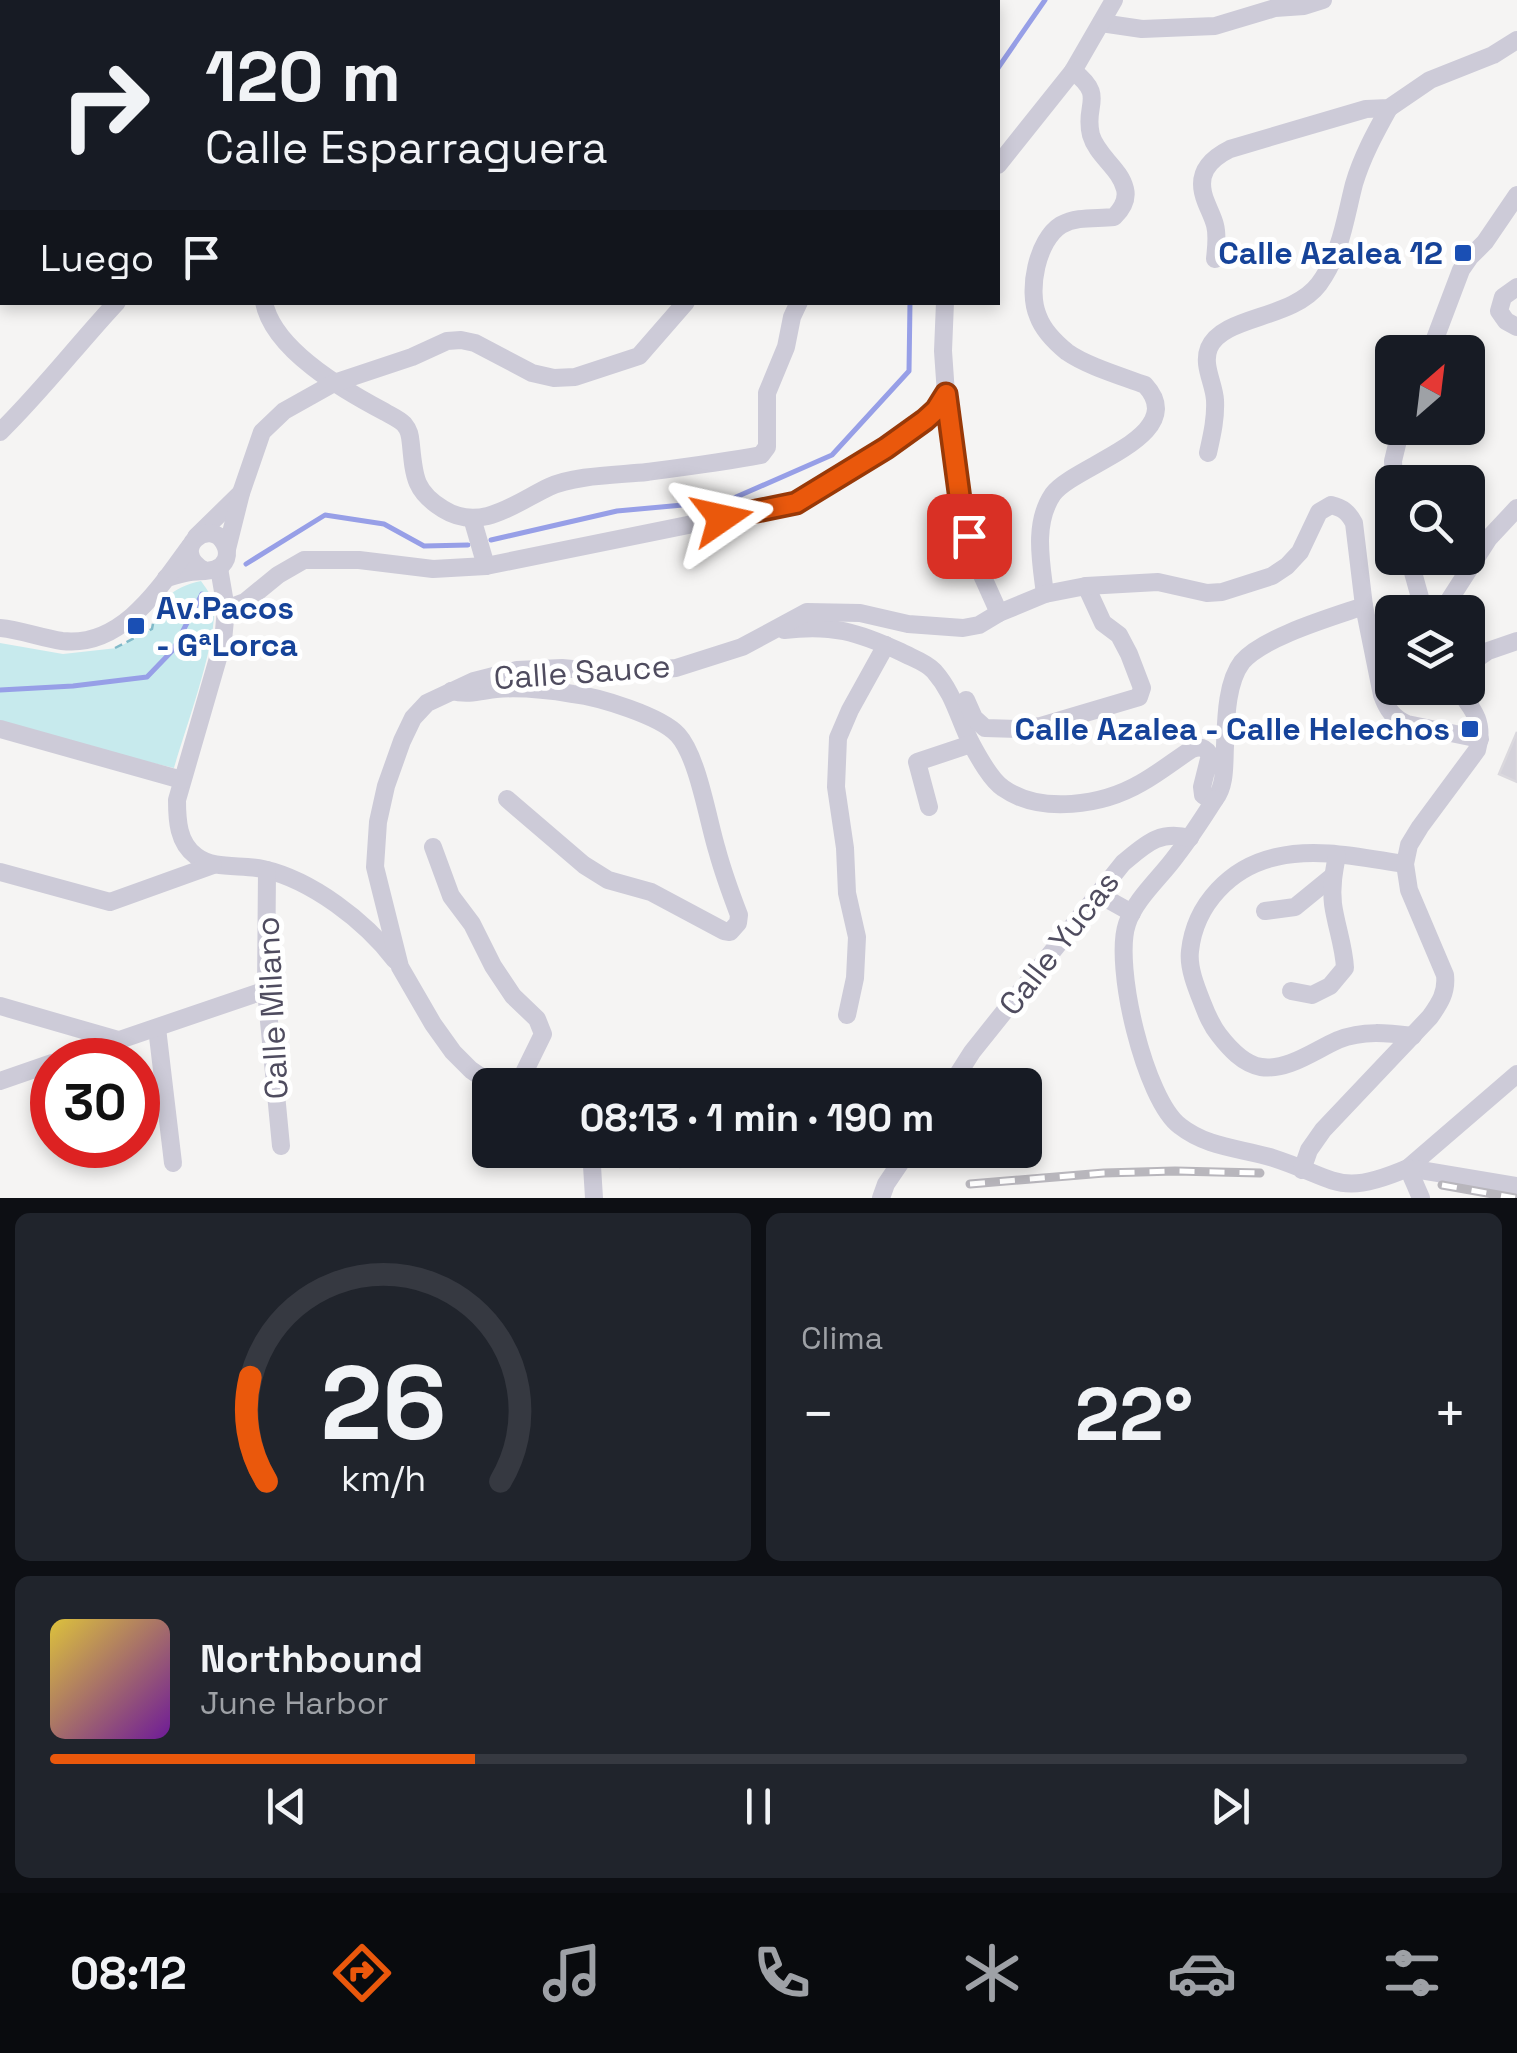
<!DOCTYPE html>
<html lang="es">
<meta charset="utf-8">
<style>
body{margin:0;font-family:"Space Grotesk",sans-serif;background:#20242c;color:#f1f3f6;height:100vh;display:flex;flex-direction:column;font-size:38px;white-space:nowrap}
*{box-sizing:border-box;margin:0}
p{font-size:32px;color:#9ea1a6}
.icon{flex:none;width:55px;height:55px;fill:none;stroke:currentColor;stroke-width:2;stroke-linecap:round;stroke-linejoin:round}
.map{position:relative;height:1198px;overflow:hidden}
.panel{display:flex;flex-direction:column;gap:15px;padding:15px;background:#0d0f14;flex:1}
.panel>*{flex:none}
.guide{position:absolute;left:0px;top:0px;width:1000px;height:305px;box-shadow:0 5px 15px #0003;background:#171b24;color:#f1f3f6;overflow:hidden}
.needle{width:65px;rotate:28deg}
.buttons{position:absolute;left:1375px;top:335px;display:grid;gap:20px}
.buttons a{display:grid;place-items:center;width:110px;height:110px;border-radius:15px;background:#171b24;box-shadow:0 5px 15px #0003;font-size:50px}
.speed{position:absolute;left:30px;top:1038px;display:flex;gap:20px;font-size:50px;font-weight:700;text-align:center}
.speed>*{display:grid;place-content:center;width:130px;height:130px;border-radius:50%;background:#171b24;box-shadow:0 5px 15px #0003;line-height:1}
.speed .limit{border:15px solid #d22;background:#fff;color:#111}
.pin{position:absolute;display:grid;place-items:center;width:85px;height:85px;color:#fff;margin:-42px;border-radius:20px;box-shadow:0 5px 15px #0006}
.me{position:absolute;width:110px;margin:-55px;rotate:79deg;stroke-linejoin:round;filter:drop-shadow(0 0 8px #0008)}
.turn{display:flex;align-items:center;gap:35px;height:210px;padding:0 40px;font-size:45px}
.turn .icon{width:130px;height:130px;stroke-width:2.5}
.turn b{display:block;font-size:70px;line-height:85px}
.then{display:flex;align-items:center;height:95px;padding:0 40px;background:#0003;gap:20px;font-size:38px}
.big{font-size:75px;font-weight:700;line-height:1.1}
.panel .card{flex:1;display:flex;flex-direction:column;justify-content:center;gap:15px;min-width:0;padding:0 35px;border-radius:15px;background:#20242c}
.panel .dial{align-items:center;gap:0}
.dial svg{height:260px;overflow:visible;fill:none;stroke:#363941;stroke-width:7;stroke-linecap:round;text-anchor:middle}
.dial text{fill:#f1f3f6;stroke:none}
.song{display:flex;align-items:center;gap:30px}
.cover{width:120px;height:120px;border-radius:15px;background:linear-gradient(135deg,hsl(50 70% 55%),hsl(280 70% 35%))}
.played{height:10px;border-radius:5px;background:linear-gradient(90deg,#ea580c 30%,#363941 30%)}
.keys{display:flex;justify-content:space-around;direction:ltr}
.heat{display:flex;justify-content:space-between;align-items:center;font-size:55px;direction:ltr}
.panel .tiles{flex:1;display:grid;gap:15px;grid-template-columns:1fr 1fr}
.card:last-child{grid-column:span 2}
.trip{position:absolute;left:472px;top:1068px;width:570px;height:100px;border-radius:15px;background:#171b24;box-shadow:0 5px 15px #0003;font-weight:700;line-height:100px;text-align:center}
.tabs{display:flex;height:160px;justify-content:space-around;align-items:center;background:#090b0e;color:#9ea1a6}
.tabs .icon{width:70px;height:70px}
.tabs .on{color:#ea580c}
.tabs b{font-size:45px;color:#f1f3f6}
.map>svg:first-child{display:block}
</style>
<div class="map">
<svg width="1517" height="1198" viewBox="0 0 1517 1198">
<rect width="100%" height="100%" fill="#f5f4f3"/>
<path fill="#c7eaed" d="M201 581C205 587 211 594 213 601 221 633 184 732 174 768L0 727V643L63 654 117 648 152 629C162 599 170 588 201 581Z"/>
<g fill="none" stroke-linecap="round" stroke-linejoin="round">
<g stroke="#979fe7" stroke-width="5">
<polyline points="998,68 1045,0"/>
<polyline points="491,540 617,511 727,501 832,455 909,371 910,302"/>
<polyline points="246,564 325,515 384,524 424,546 468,545"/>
<polyline points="0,690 73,686 147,677 173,650 202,594"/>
</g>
</g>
<g fill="#d4d2da" stroke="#dad8dd" stroke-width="2.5">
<polygon points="1517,732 1517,782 1499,774"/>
<polygon points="677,1150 728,1150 717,1164 680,1167"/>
</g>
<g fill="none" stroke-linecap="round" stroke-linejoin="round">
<g stroke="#81bac9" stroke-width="2.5" stroke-dasharray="8 5" stroke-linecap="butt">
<polyline points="0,108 2,117"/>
<polyline points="0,165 2,165"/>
<polyline points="115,648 152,629 154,618"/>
</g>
<g stroke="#cdcbd8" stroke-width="18">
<polyline points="237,0 238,2"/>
<polyline points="362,2 365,0"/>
<polyline points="530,2 534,0"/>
<polyline points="867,2 869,0"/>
<polyline points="1101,23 1142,29 1215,26 1275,8 1304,6 1323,0"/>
<polyline points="998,165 1073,71 1114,0"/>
<path d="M1215 259C1216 248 1218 236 1215 225 1213 217 1209 210 1206 202 1195 175 1208 160 1230 149L1366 109 1389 108 1430 80 1493 55 1517 40"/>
<polyline points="1517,287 1503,297 1499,311 1506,321 1517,327"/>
<path d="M264 302C273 350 345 391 385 412 392 416 399 419 404 424 410 431 410 437 411 445 414 477 415 492 443 509 481 533 517 502 549 487 574 475 620 475 647 472 685 467 724 462 761 455L767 447V393L786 347 792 317 799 302"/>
<polyline points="1430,352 1461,270 1470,257 1485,242 1517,195"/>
<polyline points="946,394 961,507 977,564 999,613"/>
<path d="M0 432C42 391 77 345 117 302"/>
<path d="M1208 453C1212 435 1216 418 1215 400 1214 383 1202 365 1209 348 1223 315 1292 320 1319 284 1341 254 1345 219 1354 184 1362 157 1375 133 1389 108"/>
<polyline points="1394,482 1393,461 1401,428"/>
<polyline points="472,518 486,566"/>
<polyline points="196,537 241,493"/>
<polyline points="227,549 241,493 262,432 284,411 334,383 412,357 447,341 461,340 475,343 532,373 554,378 575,377 639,356 686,302"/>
<polyline points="1409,558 1424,612"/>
<path d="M219 568 226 609 223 641 177 800C177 820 178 843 196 856 214 870 241 864 263 869 312 880 365 921 395 960"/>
<path d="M166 578C174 576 182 573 190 572 202 570 220 574 226 559 228 553 227 548 224 543 210 517 169 549 203 570"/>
<path d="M1045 594C1041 562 1033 523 1053 494 1074 465 1192 436 1145 385 1121 376 1087 366 1067 352 1056 343 1043 330 1038 316 1027 291 1037 240 1061 225 1078 216 1095 219 1114 217 1121 210 1128 201 1125 189 1120 168 1097 156 1091 135 1083 104 1107 97 1073 71"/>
<polyline points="226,609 245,602 278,575 304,560 359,560 433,569 486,566 796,503 835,481 925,420 937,409 946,394 943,351 945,302"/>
<polyline points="1434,612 1448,602 1489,538 1517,508"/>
<path d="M0 628C21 630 41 638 62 641 122 648 160 587 190 546"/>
<path d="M784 630C832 624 858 632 901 652 912 658 926 662 934 671 955 695 958 718 972 745 979 758 991 780 1003 788 1041 815 1103 805 1141 783 1159 773 1175 760 1192 749 1200 746 1205 747 1210 755L1202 787 1203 795 1209 799H1215C1226 785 1224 763 1225 746 1226 721 1226 683 1242 662 1263 637 1332 617 1364 606"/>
<polyline points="1468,665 1488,651 1517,641"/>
<path d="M451 691C469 695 480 691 496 689 520 687 549 690 573 694 599 697 661 716 678 735 698 757 708 821 717 850 723 872 731 894 739 915L738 923 730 932 724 931 651 892 608 880 584 865 507 799"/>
<polyline points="966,700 974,718 985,728 1019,729 1041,726 1139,697 1142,688 1129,654 1119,635 1103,623 1086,586"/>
<polyline points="0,729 182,780"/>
<path d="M1215 799C1203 818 1190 838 1176 856 1161 877 1135 899 1127 924 1113 965 1145 1100 1180 1126 1208 1148 1241 1148 1273 1158 1338 1179 1338 1198 1408 1168L1517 1074"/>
<polyline points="929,807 917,762 971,744"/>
<polyline points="433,847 451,896 472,924 493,966 513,996 537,1019 543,1034 518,1085"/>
<path d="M1405 864C1363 858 1318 847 1276 857 1231 867 1195 904 1190 951 1188 967 1196 987 1202 1002 1207 1015 1211 1025 1219 1035 1229 1048 1243 1064 1261 1067 1288 1071 1315 1050 1338 1040 1363 1030 1388 1033 1413 1036"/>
<polyline points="267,870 266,990 281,1146"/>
<polyline points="0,872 110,902 213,865"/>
<polyline points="1098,894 1132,913"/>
<polyline points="1265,911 1295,907 1333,876"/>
<path d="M1291 991 1312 995 1330 986 1345 968C1344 946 1336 926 1333 904 1331 887 1334 871 1337 855"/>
<polyline points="0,1006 118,1040"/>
<polyline points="847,1015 855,978 857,937 847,893 845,848 836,787 838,738 850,710 886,645"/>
<polyline points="157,1028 173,1163"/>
<polyline points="61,1060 266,990"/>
<polyline points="0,1081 52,1063"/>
<path d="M493 1085 471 1070 453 1052 433 1024 400 967 375 867 378 822 386 786 402 741 413 718 427 703 474 681 517 670 562 668 614 673 676 668 742 647 807 612 860 613 908 624 963 628 979 625 999 613 1045 594 1086 586 1158 582 1207 593 1222 592 1272 576 1287 566 1300 552 1319 512 1331 505C1343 508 1348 512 1354 523L1364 606 1382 695C1387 709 1393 718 1407 724L1480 739"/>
<polyline points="672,1085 681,1082"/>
<path d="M951 1085 972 1052 1123 863C1146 844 1159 830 1190 838"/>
<polyline points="591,1150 594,1198"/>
<polyline points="1408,1168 1517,1186"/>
<polyline points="1408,1168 1421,1198"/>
<path d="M1302 1170 1309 1150 1323 1130 1430 1017C1440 1003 1447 992 1445 975L1409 890 1405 864 1409 845 1420 827 1477 750C1485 722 1473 709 1457 688"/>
<polyline points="881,1198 886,1184 909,1150"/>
</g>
<defs>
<g id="rail">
<polyline points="970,1184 1104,1173 1175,1171 1260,1173"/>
<polyline points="1442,1185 1515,1198"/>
</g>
</defs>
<use href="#rail" stroke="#b8b6bc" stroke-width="9"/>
<use href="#rail" stroke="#fff" stroke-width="5" stroke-dasharray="15" stroke-linecap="butt"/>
</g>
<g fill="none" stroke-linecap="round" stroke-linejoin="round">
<defs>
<polyline id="route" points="722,518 796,503 886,448 925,420 936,410 946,394 961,507 969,536"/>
</defs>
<use href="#route" stroke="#983908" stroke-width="25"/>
<use href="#route" stroke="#ea580c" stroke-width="18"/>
</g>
<g fill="#1a4fb4" stroke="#fff" stroke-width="4">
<rect x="1453" y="243" width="20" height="20" rx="5"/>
<rect x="126" y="616" width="20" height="20" rx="5"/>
<rect x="1460" y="719" width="20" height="20" rx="5"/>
</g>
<g text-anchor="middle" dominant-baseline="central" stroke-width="10" stroke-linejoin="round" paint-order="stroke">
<g font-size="32" font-weight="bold" fill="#164399" stroke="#fff" text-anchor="end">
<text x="1443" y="253">Calle Azalea 12</text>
<text x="156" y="608" text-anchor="start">Av.Pacos<tspan x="156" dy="37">- GªLorca</tspan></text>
<text x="1450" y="729">Calle Azalea - Calle Helechos</text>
</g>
<g font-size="32" fill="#4f4c5f" stroke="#fff">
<text transform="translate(582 672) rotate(-4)">Calle Sauce</text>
<text transform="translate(1059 943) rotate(-52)">Calle Yucas</text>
<text transform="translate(272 1008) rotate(-93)">Calle Milano</text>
</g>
</g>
</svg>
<div class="buttons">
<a><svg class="needle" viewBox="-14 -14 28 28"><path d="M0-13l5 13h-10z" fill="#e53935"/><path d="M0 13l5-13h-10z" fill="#9ea1a6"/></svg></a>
<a><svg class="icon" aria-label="search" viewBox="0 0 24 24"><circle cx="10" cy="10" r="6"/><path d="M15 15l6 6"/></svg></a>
<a><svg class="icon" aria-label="layers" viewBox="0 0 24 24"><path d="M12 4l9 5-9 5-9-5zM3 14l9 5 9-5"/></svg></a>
</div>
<div class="speed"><div class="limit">30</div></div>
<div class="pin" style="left:969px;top:536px;background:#d93025"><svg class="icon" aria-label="arrive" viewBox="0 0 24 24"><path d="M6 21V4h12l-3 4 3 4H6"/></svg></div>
<svg class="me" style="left:722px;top:518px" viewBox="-20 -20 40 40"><path d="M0-17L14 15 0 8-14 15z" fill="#ea580c" stroke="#fff" stroke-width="4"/></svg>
<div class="trip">08:13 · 1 min · 190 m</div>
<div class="guide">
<div class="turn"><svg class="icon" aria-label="right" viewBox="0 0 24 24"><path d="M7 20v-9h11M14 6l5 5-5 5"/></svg><div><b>120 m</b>Calle Esparraguera</div></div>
<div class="then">Luego<svg class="icon" aria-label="arrive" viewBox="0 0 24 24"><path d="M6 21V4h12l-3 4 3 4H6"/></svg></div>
</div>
</div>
<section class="panel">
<div class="tiles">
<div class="card dial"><svg viewBox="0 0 100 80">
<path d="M14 69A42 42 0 1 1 86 69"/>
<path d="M14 69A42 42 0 0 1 9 37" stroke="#ea580c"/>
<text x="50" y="56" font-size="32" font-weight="700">26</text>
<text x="50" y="72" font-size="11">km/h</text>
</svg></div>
<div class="card"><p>Clima</p>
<div class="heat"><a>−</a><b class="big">22°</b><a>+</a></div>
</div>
<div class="card">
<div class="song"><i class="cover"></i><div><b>Northbound</b><p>June Harbor</p></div></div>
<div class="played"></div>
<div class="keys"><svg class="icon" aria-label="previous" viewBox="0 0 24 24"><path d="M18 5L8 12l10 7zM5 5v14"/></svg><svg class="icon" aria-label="pause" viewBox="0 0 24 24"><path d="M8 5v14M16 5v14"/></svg><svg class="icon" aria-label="next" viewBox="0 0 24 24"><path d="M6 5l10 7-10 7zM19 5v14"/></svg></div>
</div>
</div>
</section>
<nav class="tabs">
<b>08:12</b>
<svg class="icon on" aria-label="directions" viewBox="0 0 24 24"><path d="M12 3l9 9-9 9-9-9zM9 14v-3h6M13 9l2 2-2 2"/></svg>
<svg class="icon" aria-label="music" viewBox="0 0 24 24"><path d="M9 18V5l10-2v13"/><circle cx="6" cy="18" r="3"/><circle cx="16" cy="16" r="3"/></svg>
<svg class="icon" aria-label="phone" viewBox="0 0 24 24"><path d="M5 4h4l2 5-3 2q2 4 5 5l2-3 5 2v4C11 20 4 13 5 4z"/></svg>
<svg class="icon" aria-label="climate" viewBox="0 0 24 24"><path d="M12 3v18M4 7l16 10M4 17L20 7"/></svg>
<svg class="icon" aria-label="car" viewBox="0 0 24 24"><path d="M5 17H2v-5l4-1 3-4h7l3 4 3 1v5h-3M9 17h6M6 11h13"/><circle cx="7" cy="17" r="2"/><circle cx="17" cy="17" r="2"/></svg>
<svg class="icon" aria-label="filters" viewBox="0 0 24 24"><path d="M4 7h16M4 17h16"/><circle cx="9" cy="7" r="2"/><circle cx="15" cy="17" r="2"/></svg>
</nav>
